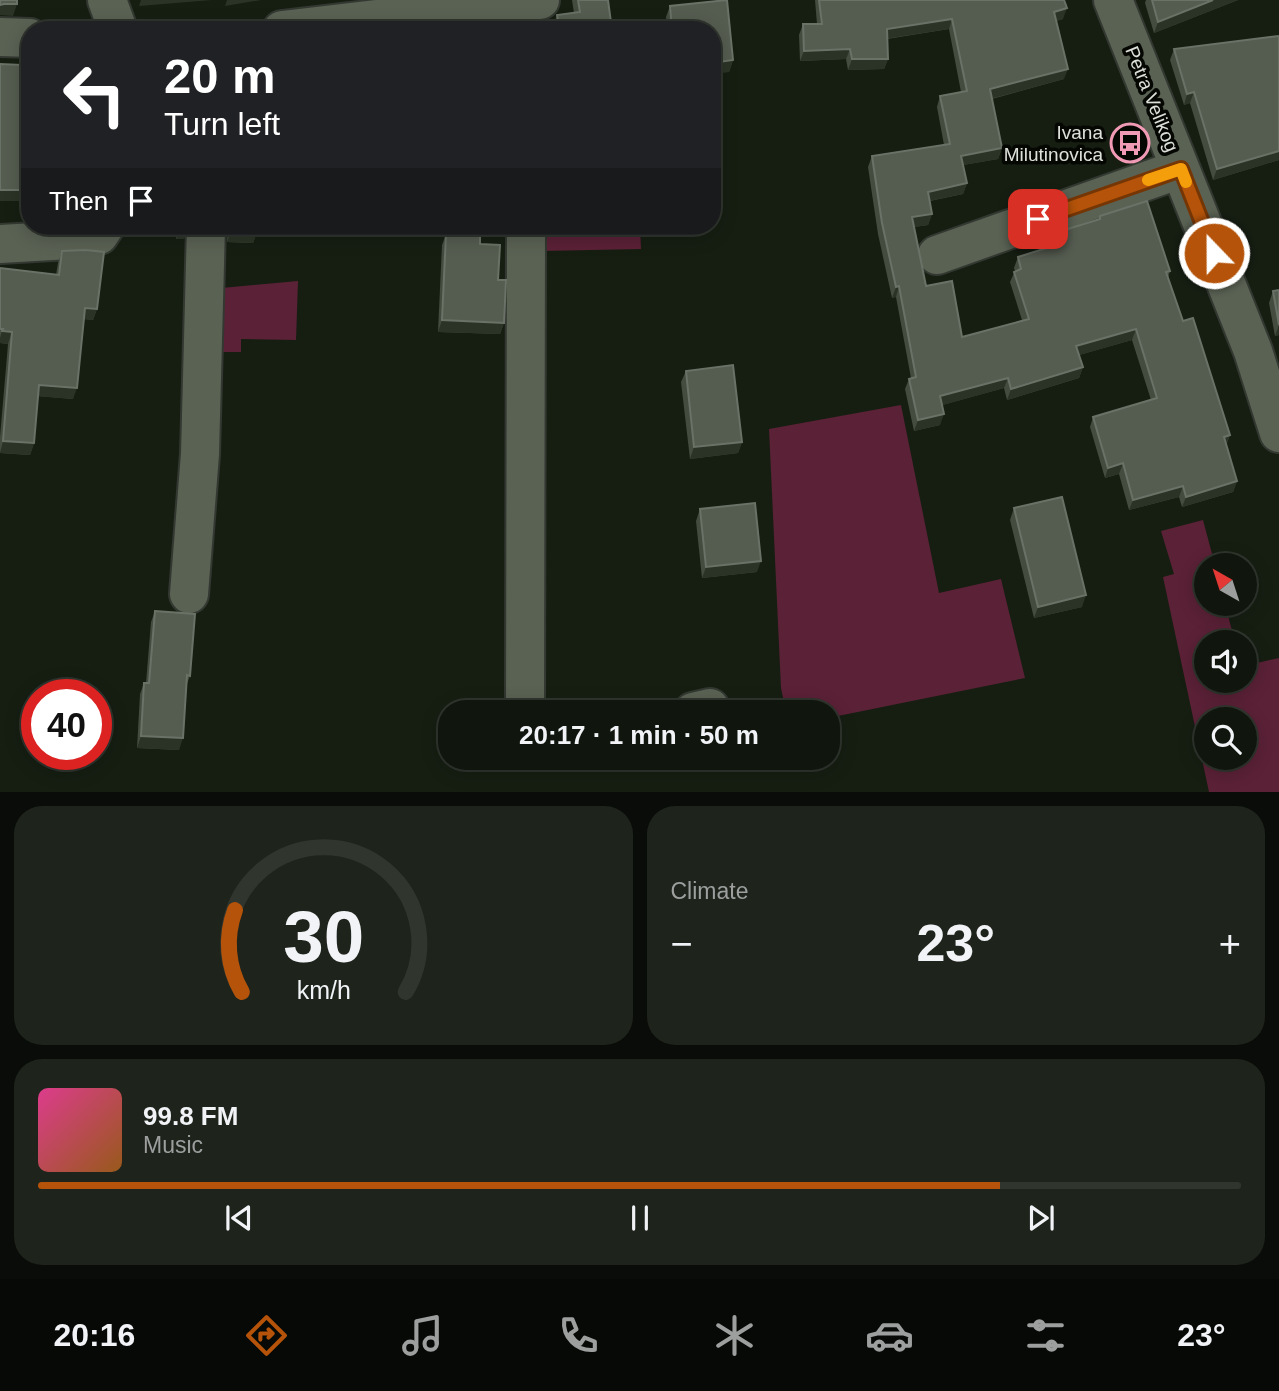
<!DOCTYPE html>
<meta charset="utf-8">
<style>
body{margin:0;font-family:Arial,sans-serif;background:#1e231c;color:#f1f3f6;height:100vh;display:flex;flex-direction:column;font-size:26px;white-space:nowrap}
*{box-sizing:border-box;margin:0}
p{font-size:23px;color:#9c9f9e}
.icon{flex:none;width:38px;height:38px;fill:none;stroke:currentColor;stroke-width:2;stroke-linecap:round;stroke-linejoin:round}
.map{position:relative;height:792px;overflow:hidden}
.drawer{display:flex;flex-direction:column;gap:14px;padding:14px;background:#090c08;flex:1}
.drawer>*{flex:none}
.hud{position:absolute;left:21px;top:21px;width:700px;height:214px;border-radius:28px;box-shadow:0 4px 18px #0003,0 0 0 2px #30352e;background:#202124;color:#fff;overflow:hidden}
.needle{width:46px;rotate:321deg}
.fabs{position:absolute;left:1194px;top:553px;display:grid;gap:14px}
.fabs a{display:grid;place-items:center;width:63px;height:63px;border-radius:50%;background:#10160e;box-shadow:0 4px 18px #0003,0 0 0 2px #30352e;font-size:35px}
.speed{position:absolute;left:21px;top:679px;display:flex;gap:14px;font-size:35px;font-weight:700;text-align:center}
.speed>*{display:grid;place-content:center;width:91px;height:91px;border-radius:50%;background:#10160e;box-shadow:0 4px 18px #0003,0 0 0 2px #30352e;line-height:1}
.speed .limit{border:10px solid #d22;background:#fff;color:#111}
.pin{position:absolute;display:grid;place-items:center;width:60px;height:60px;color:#fff;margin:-30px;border-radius:14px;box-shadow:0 4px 10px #0006}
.me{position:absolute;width:77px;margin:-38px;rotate:338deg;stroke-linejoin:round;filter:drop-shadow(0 0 5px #0008)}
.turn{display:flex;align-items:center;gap:24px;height:147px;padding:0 28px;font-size:32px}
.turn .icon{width:91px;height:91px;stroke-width:2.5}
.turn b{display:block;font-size:49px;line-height:60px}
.then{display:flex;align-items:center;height:66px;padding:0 28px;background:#0003;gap:14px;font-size:26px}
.big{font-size:52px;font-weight:800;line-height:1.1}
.drawer .widget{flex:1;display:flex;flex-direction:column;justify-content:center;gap:10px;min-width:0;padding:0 24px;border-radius:28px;background:#1e231c}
.drawer .dial{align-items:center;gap:0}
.dial svg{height:182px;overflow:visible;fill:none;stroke:#30352e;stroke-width:7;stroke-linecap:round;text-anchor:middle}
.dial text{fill:#f1f3f6;stroke:none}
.song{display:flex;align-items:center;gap:21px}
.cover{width:84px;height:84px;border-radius:10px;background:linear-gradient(135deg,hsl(330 70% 55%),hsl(30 70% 35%))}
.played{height:7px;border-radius:4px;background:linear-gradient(90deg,#b45309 80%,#30352e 80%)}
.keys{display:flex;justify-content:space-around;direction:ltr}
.heat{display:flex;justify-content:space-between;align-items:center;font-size:38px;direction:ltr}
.drawer .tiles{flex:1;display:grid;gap:14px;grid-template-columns:1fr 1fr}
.widget:last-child{grid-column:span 2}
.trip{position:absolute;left:438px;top:700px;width:402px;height:70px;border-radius:28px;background:#10160e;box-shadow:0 4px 18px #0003,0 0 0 2px #30352e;font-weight:800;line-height:70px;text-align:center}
.tabs{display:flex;height:112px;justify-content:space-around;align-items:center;background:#060906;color:#9c9f9e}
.tabs .icon{width:49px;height:49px}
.tabs .on{color:#b45309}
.tabs b{font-size:32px;color:#f1f3f6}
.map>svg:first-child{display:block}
</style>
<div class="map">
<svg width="1279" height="793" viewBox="0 0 1279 793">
<rect width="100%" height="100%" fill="#161e12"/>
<g fill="#5b2137" fill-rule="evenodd">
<polygon points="542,226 640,226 641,249 541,251"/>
<polygon points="298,281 296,340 241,339 241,352 208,352 211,289"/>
<polygon points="901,405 939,593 1001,579 1025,678 828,718 828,712 786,712 781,688 769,429"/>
<path d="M1203 520 1215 565H1206V604H1225L1235 642H1206V681H1244V666L1279 658V792H1209L1163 577 1174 574 1161 531ZM1206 719H1244V758H1206Z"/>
</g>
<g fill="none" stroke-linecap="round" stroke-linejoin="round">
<defs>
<g id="minor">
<polyline points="107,0 118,30"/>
<polyline points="1113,0 1253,351 1279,433"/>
<polyline points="282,30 540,0"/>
<polyline points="0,37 30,38"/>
<polyline points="0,244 86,239 99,235 105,226"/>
<polyline points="937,255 1180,169"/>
<polyline points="189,594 200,454 206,226"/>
<polyline points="525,712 526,226"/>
<polyline points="693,712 710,708"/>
</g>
</defs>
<use href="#minor" stroke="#333831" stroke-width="42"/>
<use href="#minor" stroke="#5a6254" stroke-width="38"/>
</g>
<g fill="#444c40">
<polygon points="572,0 608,0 612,30 554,30 553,26 557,15 574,13"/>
<polygon points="727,0 733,60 729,72 712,73 712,30 667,30 666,17 670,6"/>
<polygon points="815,0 1064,0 1063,19 1056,21 1064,79 992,99 1002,148 998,159 963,165 967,183 963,194 930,201 932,214 928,225 914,227 926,286 962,337 1022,320 1010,282 1015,271 1014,268 1018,257 1049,247 1048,245 1052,234 1098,220 1100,216 1170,271 1168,278 1183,321 1230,435 1226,445 1237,481 1233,492 1182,507 1179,497 1129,510 1119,474 1105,478 1090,427 1093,417 1151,400 1132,340 1079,355 1083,367 1079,378 1007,400 1004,388 942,405 940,425 914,431 905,389 909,379 911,378 896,297 892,298 878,234 868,167 872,156 944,145 937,107 940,96 961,92 949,29 887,39 888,59 884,69 848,70 846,59 800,61 799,35 803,24 817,24"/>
<polygon points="1146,0 1238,0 1154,33 1145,3"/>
<polygon points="1279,36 1279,160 1213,180 1190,103 1184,105 1170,60 1174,49"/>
<polygon points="176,226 188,226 184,239 176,239"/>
<polygon points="228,226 257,226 257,232 253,243 227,242"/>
<polygon points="446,234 498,280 504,323 500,334 438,332 442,245"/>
<polygon points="62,251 97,309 93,320 84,319 73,399 38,396 34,443 30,455 0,453 0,437 8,344 0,343 0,268 56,275 58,263"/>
<polygon points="1279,290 1279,335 1275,336 1269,303 1273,291"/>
<polygon points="686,371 742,442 738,453 690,459 681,382"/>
<polygon points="1014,508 1082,607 1034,618 1010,520"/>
<polygon points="700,509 757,572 702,578 696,521"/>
<polygon points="155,611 190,676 186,686 179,750 137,748 140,694 144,683 146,683 151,622"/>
</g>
<g fill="#2b3326">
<polygon points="141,0 212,0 139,6"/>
<polygon points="227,0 261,0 225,6"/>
<polygon points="1213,0 1238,0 1154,33 1158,22"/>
<polygon points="4,4 17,4 13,16 0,15 0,5"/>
<polygon points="1067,8 1063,19 1050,23 1054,12"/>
<polygon points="952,19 949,29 884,39 887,29"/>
<polygon points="850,49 846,59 800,61 804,51"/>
<polygon points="852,59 888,59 884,69 848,70"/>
<polygon points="733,60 729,72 712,73 712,63"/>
<polygon points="1068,69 1064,79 986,100 990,89"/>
<polygon points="1194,92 1190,103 1184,105 1187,94"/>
<polygon points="1002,148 998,159 958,166 961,156"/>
<polygon points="1279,151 1279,160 1213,180 1217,169"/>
<polygon points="967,183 963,194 924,202 928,192"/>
<rect x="0" y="190" width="30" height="11"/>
<polygon points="932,214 928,225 908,228 912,217"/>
<polygon points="180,228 188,229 184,239 176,239"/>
<polygon points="231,231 257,232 253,243 227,242"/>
<polygon points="899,286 896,297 892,298 896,287"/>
<polygon points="85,308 97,309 93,320 81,319"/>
<polygon points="442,320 504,323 500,334 438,332"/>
<polygon points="1279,325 1279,335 1275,336"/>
<polygon points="1136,329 1132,340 1072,357 1076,346"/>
<polygon points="2,331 12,332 8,344 0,343 0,338"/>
<polygon points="1083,367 1079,378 1007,400 1011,389"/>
<polygon points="1008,378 1004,388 936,407 940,396"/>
<polygon points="39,385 77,388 73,399 35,396"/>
<polygon points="944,414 940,425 914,431 918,420"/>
<polygon points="1230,435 1226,446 1224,437"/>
<polygon points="3,441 34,443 30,455 0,453"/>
<polygon points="742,442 738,453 690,459 694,447"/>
<polygon points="1123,463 1119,474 1105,478 1108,468"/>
<polygon points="1237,481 1233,492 1182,507 1186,497"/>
<polygon points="1183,486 1179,497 1129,510 1133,500"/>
<polygon points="761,561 757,572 702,578 706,567"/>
<polygon points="1086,595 1082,607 1034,618 1038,607"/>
<polygon points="141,736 183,738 179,750 137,748"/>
</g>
<g fill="#555c50" stroke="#6a7166" stroke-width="2">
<polygon points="0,0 17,0 17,4 4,4 0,5"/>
<polygon points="578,0 608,0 612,30 560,30 557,15 580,12"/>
<polygon points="727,0 733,60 712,63 712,30 672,30 670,6"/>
<polygon points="819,0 1064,0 1067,8 1054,12 1068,69 990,89 1002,148 961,156 967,183 928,192 932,214 912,217 926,286 952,281 962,337 1029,319 1014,272 1021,269 1018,257 1056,245 1052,234 1100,219 1100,216 1147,201 1170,271 1166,272 1183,321 1193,318 1230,435 1224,437 1237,481 1186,497 1183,486 1133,500 1123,463 1108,468 1093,417 1157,398 1136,329 1076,346 1083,367 1011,389 1008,378 940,396 944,414 918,420 909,379 916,377 899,286 896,287 882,223 872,156 950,144 940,96 967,91 952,19 887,29 888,59 852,59 850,49 804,51 803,24 822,24"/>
<polygon points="1152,0 1213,0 1158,22"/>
<polygon points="1279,36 1279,151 1217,169 1194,92 1187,94 1174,49"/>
<polygon points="22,54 30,54 30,190 0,190 0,64 22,65"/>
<polygon points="180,226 188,226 188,229 180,228"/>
<polygon points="232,226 257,226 257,232 231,231"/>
<polygon points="446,234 480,236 480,244 500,245 498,280 506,280 504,323 442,320"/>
<polygon points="86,250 104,252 97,309 85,308 77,388 39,385 34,443 3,441 12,332 2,331 3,329 0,329 0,268 59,275 62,251"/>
<polygon points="1279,290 1279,325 1273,291"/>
<polygon points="733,365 742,442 694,447 686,371"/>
<polygon points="1062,497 1086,595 1038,607 1014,508"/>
<polygon points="755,503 761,561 706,567 700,509"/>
<polygon points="155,611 195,614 190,676 187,675 183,738 141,736 144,683 149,683"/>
</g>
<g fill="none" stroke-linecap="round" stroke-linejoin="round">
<defs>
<polyline id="route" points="1038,219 1181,169 1214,253"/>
</defs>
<use href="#route" stroke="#753606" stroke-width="18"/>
<use href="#route" stroke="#b45309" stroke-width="12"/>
<polyline stroke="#f59e0b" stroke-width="12" points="1148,180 1181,169 1186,182"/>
</g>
<defs>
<symbol id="bus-ring" viewBox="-11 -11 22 22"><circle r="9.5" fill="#050703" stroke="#f09ab5" stroke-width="1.5"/><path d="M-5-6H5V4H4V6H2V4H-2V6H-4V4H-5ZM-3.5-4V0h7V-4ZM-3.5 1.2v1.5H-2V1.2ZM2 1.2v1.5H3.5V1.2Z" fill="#f09ab5"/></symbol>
</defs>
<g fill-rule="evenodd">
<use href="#bus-ring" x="1108" y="121" width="44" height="44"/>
</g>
<g text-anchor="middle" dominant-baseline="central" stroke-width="7" stroke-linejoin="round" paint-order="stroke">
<g font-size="19" fill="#dce1d9" stroke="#050703">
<text transform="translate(1152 99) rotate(68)">Petra Velikog</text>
</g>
<g font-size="19" fill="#dce1d9" stroke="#050703" text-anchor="end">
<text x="1103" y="132">Ivana<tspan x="1103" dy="22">Milutinovica</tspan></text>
</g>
</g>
</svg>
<div class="fabs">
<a><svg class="needle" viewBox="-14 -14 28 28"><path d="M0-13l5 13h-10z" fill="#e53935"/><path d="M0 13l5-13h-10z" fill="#9c9f9e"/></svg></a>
<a><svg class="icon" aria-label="sound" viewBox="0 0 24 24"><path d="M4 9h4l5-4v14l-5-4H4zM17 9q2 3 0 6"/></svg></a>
<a><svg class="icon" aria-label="search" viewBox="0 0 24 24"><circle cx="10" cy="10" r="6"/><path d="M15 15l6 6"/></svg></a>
</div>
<div class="speed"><div class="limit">40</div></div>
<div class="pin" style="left:1038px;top:219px;background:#d93025"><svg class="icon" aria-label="arrive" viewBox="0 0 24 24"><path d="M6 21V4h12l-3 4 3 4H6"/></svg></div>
<svg class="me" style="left:1214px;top:253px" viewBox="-20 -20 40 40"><circle r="17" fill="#b45309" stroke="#fff" stroke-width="3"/><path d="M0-11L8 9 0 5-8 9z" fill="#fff"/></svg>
<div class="trip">20:17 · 1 min · 50 m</div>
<div class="hud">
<div class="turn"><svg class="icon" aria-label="left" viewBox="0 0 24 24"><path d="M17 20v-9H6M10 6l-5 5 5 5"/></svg><div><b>20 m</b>Turn left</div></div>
<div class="then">Then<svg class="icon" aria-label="arrive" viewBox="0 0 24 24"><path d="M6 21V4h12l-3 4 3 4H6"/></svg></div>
</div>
</div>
<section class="drawer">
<div class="tiles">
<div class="widget dial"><svg viewBox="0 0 100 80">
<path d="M14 69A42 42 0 1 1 86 69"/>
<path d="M14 69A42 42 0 0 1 11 33" stroke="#b45309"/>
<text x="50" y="56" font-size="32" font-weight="700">30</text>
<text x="50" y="72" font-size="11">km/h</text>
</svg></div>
<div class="widget"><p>Climate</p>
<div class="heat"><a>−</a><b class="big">23°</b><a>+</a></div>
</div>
<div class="widget">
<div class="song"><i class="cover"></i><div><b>99.8 FM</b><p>Music</p></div></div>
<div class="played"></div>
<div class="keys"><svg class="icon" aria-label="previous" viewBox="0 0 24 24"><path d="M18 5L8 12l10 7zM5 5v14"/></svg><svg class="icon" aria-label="pause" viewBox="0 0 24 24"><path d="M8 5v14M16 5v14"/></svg><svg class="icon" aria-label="next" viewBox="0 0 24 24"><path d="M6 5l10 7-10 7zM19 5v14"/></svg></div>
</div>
</div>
</section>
<nav class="tabs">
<b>20:16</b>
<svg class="icon on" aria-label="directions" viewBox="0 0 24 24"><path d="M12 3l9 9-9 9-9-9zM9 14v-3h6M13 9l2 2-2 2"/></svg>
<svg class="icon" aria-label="music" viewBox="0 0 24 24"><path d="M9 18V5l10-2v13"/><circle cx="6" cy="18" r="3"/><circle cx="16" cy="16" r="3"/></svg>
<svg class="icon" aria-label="phone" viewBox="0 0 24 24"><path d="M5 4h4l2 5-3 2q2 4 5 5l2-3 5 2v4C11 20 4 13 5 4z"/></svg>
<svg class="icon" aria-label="climate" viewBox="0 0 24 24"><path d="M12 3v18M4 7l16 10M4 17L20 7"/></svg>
<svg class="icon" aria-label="car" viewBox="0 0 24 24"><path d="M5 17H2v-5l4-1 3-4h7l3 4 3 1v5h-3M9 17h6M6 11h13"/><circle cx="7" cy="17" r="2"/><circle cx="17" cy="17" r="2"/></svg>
<svg class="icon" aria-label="filters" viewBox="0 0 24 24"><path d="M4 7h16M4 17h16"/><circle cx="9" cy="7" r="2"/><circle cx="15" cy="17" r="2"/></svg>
<b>23°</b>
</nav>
